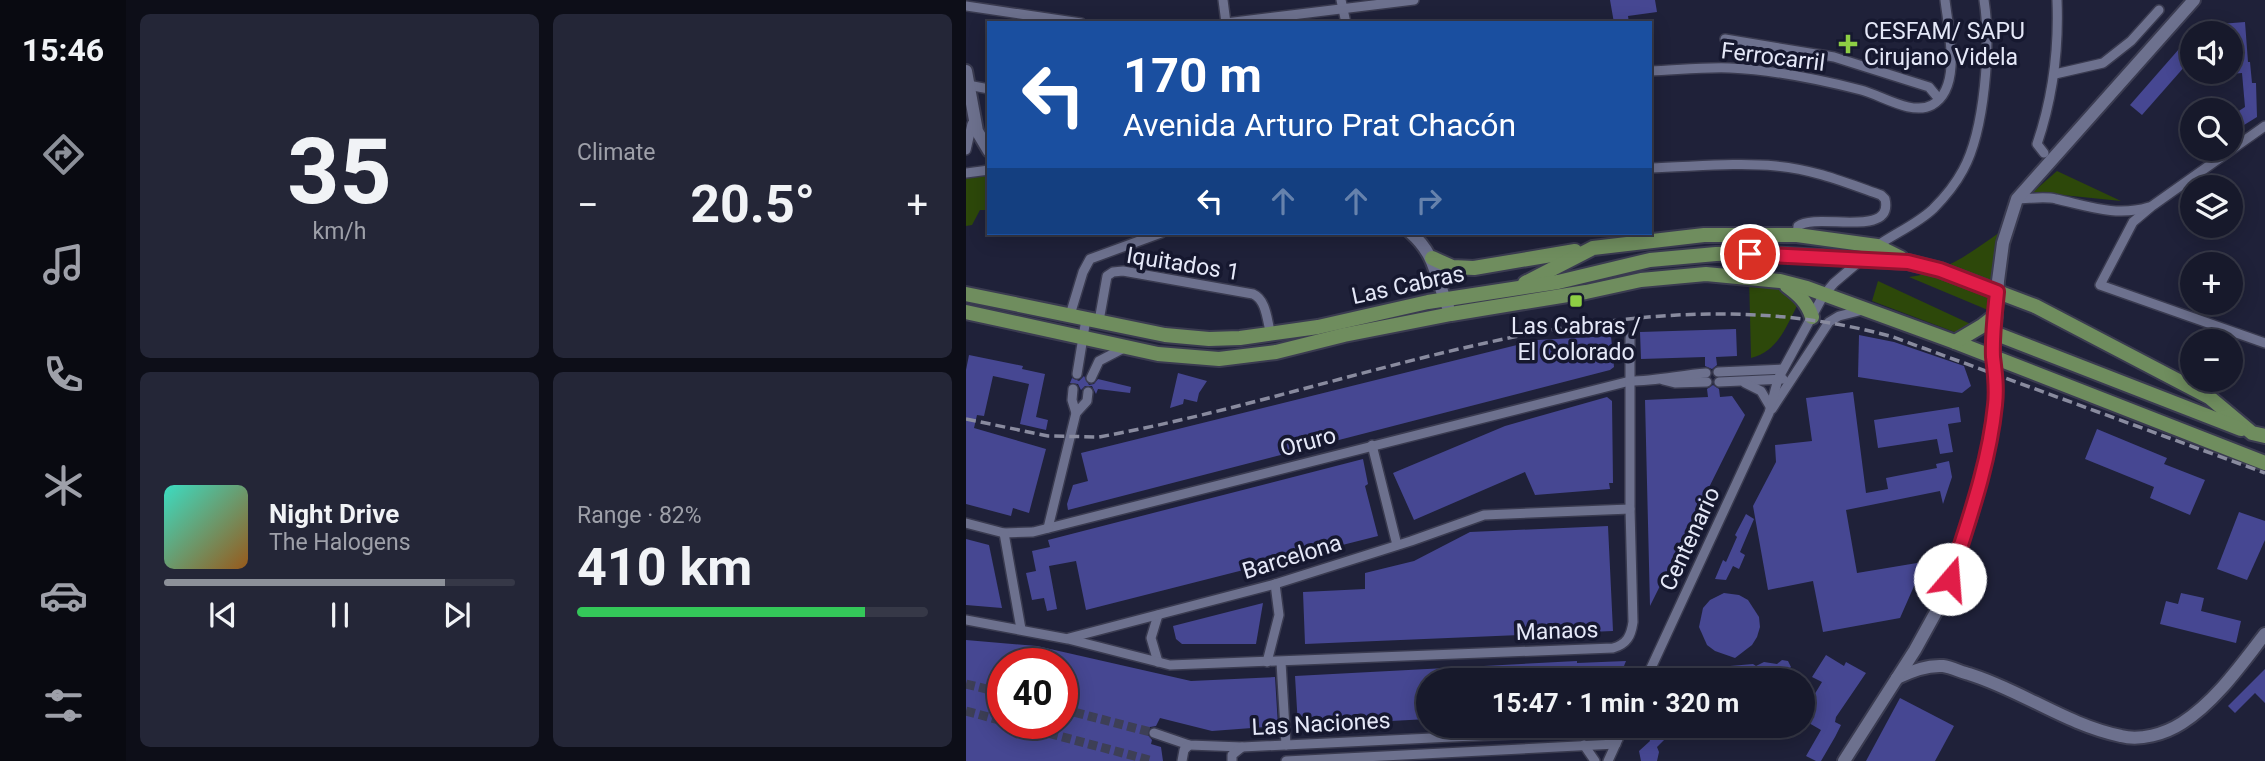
<!DOCTYPE html>
<meta charset="utf-8">
<style>
body{margin:0;font-family:Roboto,sans-serif;background:#242637;color:#f1f3f6;height:100vh;display:flex;flex-direction:column;font-size:26px;white-space:nowrap}
*{box-sizing:border-box;margin:0}
p{font-size:23px;color:#9ea0a9}
.icon{flex:none;width:38px;height:38px;fill:none;stroke:currentColor;stroke-width:2;stroke-linecap:round;stroke-linejoin:round}
.map{position:relative;flex:1;overflow:hidden}
.side{display:flex;flex-direction:column;gap:14px;padding:14px;background:#0d0e18;width:840px}
.side>*{flex:none}
.top-card{position:absolute;left:21px;top:21px;width:665px;height:214px;border-radius:0px;box-shadow:0 4px 18px #0003,0 0 0 2px #363847;background:#1a4fa0;color:#fff;overflow:hidden}
.buttons{position:absolute;left:1214px;top:21px;display:grid;gap:14px}
.buttons a{display:grid;place-items:center;width:63px;height:63px;border-radius:50%;background:#17192b;box-shadow:0 4px 18px #0003,0 0 0 2px #363847;font-size:35px}
.speed{position:absolute;left:21px;top:648px;display:flex;gap:14px;font-size:35px;font-weight:700;text-align:center}
.speed>*{display:grid;place-content:center;width:91px;height:91px;border-radius:50%;background:#17192b;box-shadow:0 4px 18px #0003,0 0 0 2px #363847;line-height:1}
.speed .limit{border:10px solid #d22;background:#fff;color:#111}
.pin{position:absolute;display:grid;place-items:center;width:60px;height:60px;color:#fff;margin:-30px;border:4px solid #fff;border-radius:50%;box-shadow:0 2px 7px #0007}
.me{position:absolute;width:77px;margin:-38px;rotate:18deg;stroke-linejoin:round;filter:drop-shadow(0 0 5px #0008)}
.turn{display:flex;align-items:center;gap:24px;height:147px;padding:0 21px;font-size:32px}
.turn .icon{width:91px;height:91px;stroke-width:2.5}
.turn b{display:block;font-size:49px;line-height:60px}
.lanes{display:flex;align-items:center;height:66px;padding:0 21px;background:#0003;justify-content:center;gap:35px;direction:ltr}
.lanes .off{opacity:.35}
.big{font-size:52px;font-weight:700;line-height:1.1}
.side .card{flex:1;display:flex;flex-direction:column;justify-content:center;gap:10px;min-width:0;padding:0 24px;border-radius:10px;background:#242637}
.side .dial{align-items:center;gap:0}
.dial b{font-size:91px;line-height:1}
.song{display:flex;align-items:center;gap:21px}
.cover{width:84px;height:84px;border-radius:10px;background:linear-gradient(135deg,hsl(170 70% 55%),hsl(30 70% 35%))}
.played{height:7px;border-radius:4px;background:linear-gradient(90deg,#8c9099 80%,#363847 80%)}
.keys{display:flex;justify-content:space-around;direction:ltr}
.heat{display:flex;justify-content:space-between;align-items:center;font-size:38px;direction:ltr}
.charge{height:10px;border-radius:5px;background:linear-gradient(90deg,#34c759 82%,#363847 0)}
.side .tiles{flex:1;display:grid;gap:14px;grid-template-columns:repeat(2,1fr)}
.trip{position:absolute;left:450px;top:668px;width:399px;height:70px;border-radius:35px;background:#17192b;box-shadow:0 4px 18px #0003,0 0 0 2px #363847;font-weight:700;line-height:70px;text-align:center}
main{display:flex;flex:1;min-height:0}
.menu{display:flex;flex-direction:column;width:126px;justify-content:space-around;align-items:center;background:#090a11;color:#9ea0a9}
.menu .icon{width:49px;height:49px}
.menu .on{color:#8c9099}
.menu b{font-size:32px;color:#f1f3f6}
.map>svg:first-child{display:block}
</style>
<main>
<nav class="menu">
<b>15:46</b>
<svg class="icon on" aria-label="directions" viewBox="0 0 24 24"><path d="M12 3l9 9-9 9-9-9zM9 14v-3h6M13 9l2 2-2 2"/></svg>
<svg class="icon" aria-label="music" viewBox="0 0 24 24"><path d="M9 18V5l10-2v13"/><circle cx="6" cy="18" r="3"/><circle cx="16" cy="16" r="3"/></svg>
<svg class="icon" aria-label="phone" viewBox="0 0 24 24"><path d="M5 4h4l2 5-3 2q2 4 5 5l2-3 5 2v4C11 20 4 13 5 4z"/></svg>
<svg class="icon" aria-label="climate" viewBox="0 0 24 24"><path d="M12 3v18M4 7l16 10M4 17L20 7"/></svg>
<svg class="icon" aria-label="car" viewBox="0 0 24 24"><path d="M5 17H2v-5l4-1 3-4h7l3 4 3 1v5h-3M9 17h6M6 11h13"/><circle cx="7" cy="17" r="2"/><circle cx="17" cy="17" r="2"/></svg>
<svg class="icon" aria-label="filters" viewBox="0 0 24 24"><path d="M4 7h16M4 17h16"/><circle cx="9" cy="7" r="2"/><circle cx="15" cy="17" r="2"/></svg>
</nav>
<section class="side">
<div class="tiles">
<div class="card dial"><b>35</b><p>km/h</p></div>
<div class="card"><p>Climate</p>
<div class="heat"><a>−</a><b class="big">20.5°</b><a>+</a></div>
</div>
<div class="card">
<div class="song"><i class="cover"></i><div><b>Night Drive</b><p>The Halogens</p></div></div>
<div class="played"></div>
<div class="keys"><svg class="icon" aria-label="previous" viewBox="0 0 24 24"><path d="M18 5L8 12l10 7zM5 5v14"/></svg><svg class="icon" aria-label="pause" viewBox="0 0 24 24"><path d="M8 5v14M16 5v14"/></svg><svg class="icon" aria-label="next" viewBox="0 0 24 24"><path d="M6 5l10 7-10 7zM19 5v14"/></svg></div>
</div>
<div class="card"><p>Range · 82%</p><b class="big">410 km</b><div class="charge"></div></div>
</div>
</section>
<div class="map">
<svg width="1299" height="761" viewBox="0 0 1299 761">
<rect width="100%" height="100%" fill="#1f2139"/>
<g fill="#2d480a">
<polygon points="1091,171 1155,201 1067,192"/>
<polygon points="23,175 23,210 14,210 6,225 0,226 0,178"/>
<path d="M1034 232 1029 313 943 277C978 273 1006 252 1034 232Z"/>
<path d="M783 275 826 288 832 304C820 327 812 351 785 358Z"/>
<polygon points="912,281 1011,327 1007,339 906,301"/>
</g>
<g fill="#464792" fill-rule="evenodd">
<polygon points="644,0 689,0 691,12 662,16 663,23 648,23"/>
<polygon points="1279,22 1282,62 1284,62 1286,83 1290,83 1291,117 1265,133 1265,116 1279,107 1276,73 1265,74 1265,33 1230,33 1229,26"/>
<polygon points="1227,33 1227,57 1176,115 1164,105"/>
<polygon points="770,329 771,356 750,357 751,365 746,369 739,366 739,357 675,359 674,332"/>
<polygon points="893,335 928,342 998,366 1005,386 996,393 892,377"/>
<polygon points="645,336 648,367 644,370 102,510 101,504 107,485 122,481 115,453 571,340"/>
<polygon points="3,355 57,366 56,369 79,374 70,417 82,420 80,430 54,424 63,384 27,376 18,416 11,415 8,428 80,449 63,513 47,508 45,516 0,504 0,370"/>
<polygon points="212,373 241,381 233,393 231,402 218,399 217,404 204,408"/>
<polygon points="118,376 123,385 128,384 132,379 165,387 164,393 132,389 130,394 126,386 119,386 115,390 112,384 104,383 106,378 113,381"/>
<polygon points="747,385 753,389 754,397 766,396 779,415 684,606 679,400 742,397 741,389"/>
<polygon points="887,392 900,493 922,489 920,478 971,468 970,464 983,461 986,477 977,504 974,491 880,510 891,573 951,563 956,568 934,618 857,632 847,581 802,590 787,506 810,462 809,445 846,441 840,398"/>
<polygon points="641,397 646,401 647,483 643,483 644,489 569,495 559,472 448,520 427,473 539,426"/>
<polygon points="993,407 995,422 982,424 987,452 974,454 971,439 912,448 908,420"/>
<polygon points="1131,429 1201,458 1198,464 1239,480 1224,515 1184,498 1188,487 1119,459"/>
<polygon points="397,459 402,484 399,486 412,536 120,610 110,561 83,566 91,609 81,611 78,598 66,600 60,573 70,571 66,551 84,547 82,540"/>
<polygon points="1273,512 1299,521 1299,540 1281,580 1251,569"/>
<polygon points="780,514 788,519 774,552 779,555 773,569 767,566 760,580 749,579 757,560 760,562 771,537 769,535"/>
<polygon points="642,526 647,631 339,644 337,592 399,589 399,573 448,561 504,532"/>
<polygon points="0,539 23,545 36,608 0,605"/>
<polygon points="758,593 773,595 782,600 793,617 794,627 791,637 786,645 769,658 749,651 741,645 733,627 737,608 744,600"/>
<polygon points="1215,593 1238,598 1235,611 1275,621 1270,643 1194,624 1200,601 1212,604"/>
<polygon points="297,603 290,644 216,644 210,639 207,626"/>
<path d="M0 640 71 646 225 681 309 677 312 726 246 731 194 718 190 726 184 727 181 734 186 740 185 744 195 747 197 761H0ZM37 663H96V723H37Z"/>
<polygon points="860,655 878,666 880,662 900,673 870,717 869,722 875,725 869,737 855,761 850,761 840,756 855,730 836,719 836,715 856,682 846,677"/>
<polygon points="816,660 822,661 825,667 817,675 818,681 756,681 759,672 764,666 787,664 790,666 798,662 811,664"/>
<polygon points="611,661 611,663 660,661 652,681 462,681 462,719 332,726 329,676"/>
<polygon points="1299,669 1299,703 1289,693 1269,713 1262,706"/>
<polygon points="934,698 988,726 969,761 900,761"/>
<polygon points="685,726 700,726 702,736 691,747 693,752 691,761 675,761 673,751 684,741 682,735"/>
</g>
<g fill="none" stroke-linecap="round" stroke-linejoin="round">
<g stroke="#3d3f56" stroke-width="9" stroke-dasharray="9 4.5" stroke-linecap="butt">
<polyline points="0,684 37,693"/>
<polyline points="96,709 188,733"/>
<polyline points="0,711 37,721"/>
<polyline points="44,723 187,761"/>
</g>
<defs>
<g id="street">
<polyline points="257,0 260,23"/>
<polyline points="375,0 380,23"/>
<polyline points="0,6 115,23"/>
<polyline points="260,23 448,0"/>
<polyline points="759,39 868,57 963,87 973,99"/>
<path d="M684 71C711 70 738 67 764 68 809 70 852 79 895 90 915 95 946 116 966 105 997 88 982 28 979 0"/>
<polyline points="1089,74 1137,63 1165,41 1193,10"/>
<polyline points="2,85 23,89"/>
<polyline points="1299,126 1186,206 1167,222 1134,285 1299,343"/>
<polyline points="0,150 6,124"/>
<path d="M1078 153 1071 144C1087 97 1093 50 1091 0"/>
<path d="M684 168C726 167 769 162 810 166 847 169 881 183 915 195L919 199C928 239 851 212 832 226L831 235"/>
<polyline points="0,173 23,170"/>
<path d="M1051 199C1063 199 1078 196 1090 199 1122 206 1150 217 1183 207"/>
<path d="M908 248C927 234 950 225 967 209 978 198 989 185 997 170 1019 130 1025 45 1018 0"/>
<polyline points="104,315 117,272 124,259 195,233"/>
<path d="M133 321 141 276 147 272 157 271 287 294C301 300 301 322 305 335"/>
<polyline points="752,372 817,369"/>
<polyline points="111,374 120,319"/>
<polyline points="125,378 133,361 158,348"/>
<polyline points="697,380 709,383 741,382"/>
<polyline points="753,382 817,379"/>
<polyline points="779,383 795,391 805,408"/>
<polyline points="107,389 106,400 110,413"/>
<polyline points="806,409 863,322 873,316 897,310"/>
<polyline points="406,445 431,545"/>
<path d="M0 523 38 533 67 532 664 381C690 381 714 375 740 373"/>
<polyline points="82,528 110,413 121,401 122,392"/>
<polyline points="38,533 55,629"/>
<polyline points="192,615 185,638 192,662"/>
<path d="M0 620 102 639 204 665 647 648C661 644 665 636 667 622L664 509V338"/>
<polyline points="103,638 309,584 445,541 518,515 664,509"/>
<polyline points="301,662 313,615 309,584"/>
<polyline points="315,662 320,745"/>
<polyline points="679,681 803,413 812,379 857,296 868,283 895,260"/>
<polyline points="188,733 223,745 276,747 614,731 652,726"/>
<polyline points="618,745 629,761"/>
<polyline points="216,761 218,750 223,745"/>
<polyline points="266,761 266,755 276,747"/>
<polyline points="320,761 650,744"/>
<polyline points="642,761 658,726"/>
</g>
<g id="secondary">
<polyline points="0,71 11,131 23,151"/>
<path d="M445 233C471 256 469 278 482 307"/>
<path d="M931 678C945 671 962 665 977 666 985 667 995 672 1003 674 1055 690 1101 725 1155 736 1174 741 1199 734 1216 723 1249 702 1275 665 1299 634"/>
<polyline points="878,761 949,650 970,612 1004,519 1020,460 1029,406 1030,376 1027,357 1032,281 1037,243 1051,199 1228,0"/>
</g>
<g id="primary">
<polyline points="466,258 486,267 508,268 609,251"/>
<polyline points="559,283 627,248 738,235 831,235 911,246 935,258"/>
<path d="M821 286C833 295 841 302 846 317"/>
<polyline points="0,294 199,335 243,339 274,338 352,327 462,302 592,282 684,260 750,254 784,253 942,262 974,270 1069,306 1243,397 1286,433 1299,436"/>
<polyline points="0,312 192,354 253,359 310,352 378,335 485,314 620,292 675,280 740,274 814,281 841,288 989,342 1299,463"/>
<polyline points="1028,333 1275,429"/>
<polyline points="989,342 1016,326 1029,316"/>
</g>
</defs>
<use href="#street" stroke="#3a3b50" stroke-width="12"/>
<use href="#secondary" stroke="#3a3b50" stroke-width="16"/>
<use href="#primary" stroke="#3a3b50" stroke-width="18"/>
<use href="#street" stroke="#6d718e" stroke-width="9"/>
<use href="#secondary" stroke="#6d718e" stroke-width="12"/>
<use href="#primary" stroke="#6f8d5e" stroke-width="14"/>
<path stroke="#898b9f" stroke-width="3.5" stroke-dasharray="10 5" stroke-linecap="butt" d="M0 419 82 436 133 437C393 390 660 262 927 337L1299 473"/>
</g>
<g fill="none" stroke-linecap="round" stroke-linejoin="round">
<defs>
<path id="route" d="M784 254 942 262 974 270 1031 292C1029 313 1026 335 1027 357 1029 373 1031 388 1029 405 1023 465 1002 522 984 579"/>
</defs>
<use href="#route" stroke="#92132f" stroke-width="18"/>
<use href="#route" stroke="#e11d48" stroke-width="12"/>
</g>
<g fill="#8dce44" stroke="#16182f" stroke-width="2.5">
<path d="M878.5 33.5h7v7h7v7h-7v7h-7v-7h-7v-7h7z"/>
<rect x="603" y="294" width="14" height="14" rx="3.5"/>
</g>
<g text-anchor="middle" dominant-baseline="central" stroke-width="7" stroke-linejoin="round" paint-order="stroke">
<g font-size="23" fill="#e5e8f8" stroke="#16182f" text-anchor="start">
<text x="898" y="31">CESFAM/ SAPU<tspan x="898" dy="26">Cirujano Videla</tspan></text>
<text x="610" y="326" text-anchor="middle">Las Cabras /<tspan x="610" dy="26">El Colorado</tspan></text>
</g>
<g font-size="23" fill="#e5e8f8" stroke="#16182f">
<text transform="translate(807 57) rotate(7)">Ferrocarril</text>
<text transform="translate(217 264) rotate(9)">Iquitados 1</text>
<text transform="translate(442 285) rotate(-12)">Las Cabras</text>
<text transform="translate(342 442) rotate(-15)">Oruro</text>
<text transform="translate(724 539) rotate(-65)">Centenario</text>
<text transform="translate(326 557) rotate(-17)">Barcelona</text>
<text transform="translate(591 631) rotate(-2)">Manaos</text>
<text transform="translate(355 724) rotate(-3)">Las Naciones</text>
</g>
</g>
</svg>
<div class="buttons">
<a><svg class="icon" aria-label="sound" viewBox="0 0 24 24"><path d="M4 9h4l5-4v14l-5-4H4zM17 9q2 3 0 6"/></svg></a>
<a><svg class="icon" aria-label="search" viewBox="0 0 24 24"><circle cx="10" cy="10" r="6"/><path d="M15 15l6 6"/></svg></a>
<a><svg class="icon" aria-label="layers" viewBox="0 0 24 24"><path d="M12 4l9 5-9 5-9-5zM3 14l9 5 9-5"/></svg></a>
<a>+</a>
<a>−</a>
</div>
<div class="speed"><div class="limit">40</div></div>
<div class="pin" style="left:784px;top:254px;background:#d93025"><svg class="icon" aria-label="arrive" viewBox="0 0 24 24"><path d="M6 21V4h12l-3 4 3 4H6"/></svg></div>
<svg class="me" style="left:984px;top:579px" viewBox="-20 -20 40 40"><circle r="19" fill="#fff"/><path d="M0-13L10 11 0 6-10 11z" fill="#e11d48"/></svg>
<div class="trip">15:47 · 1 min · 320 m</div>
<div class="top-card">
<div class="turn"><svg class="icon" aria-label="left" viewBox="0 0 24 24"><path d="M17 20v-9H6M10 6l-5 5 5 5"/></svg><div><b>170 m</b>Avenida Arturo Prat Chacón</div></div>
<div class="lanes"><svg class="icon" aria-label="left" viewBox="0 0 24 24"><path d="M17 20v-9H6M10 6l-5 5 5 5"/></svg><svg class="icon off" aria-label="ahead" viewBox="0 0 24 24"><path d="M12 20V5M6 11l6-6 6 6"/></svg><svg class="icon off" aria-label="ahead" viewBox="0 0 24 24"><path d="M12 20V5M6 11l6-6 6 6"/></svg><svg class="icon off" aria-label="right" viewBox="0 0 24 24"><path d="M7 20v-9h11M14 6l5 5-5 5"/></svg></div>
</div>
</div>
</main>
